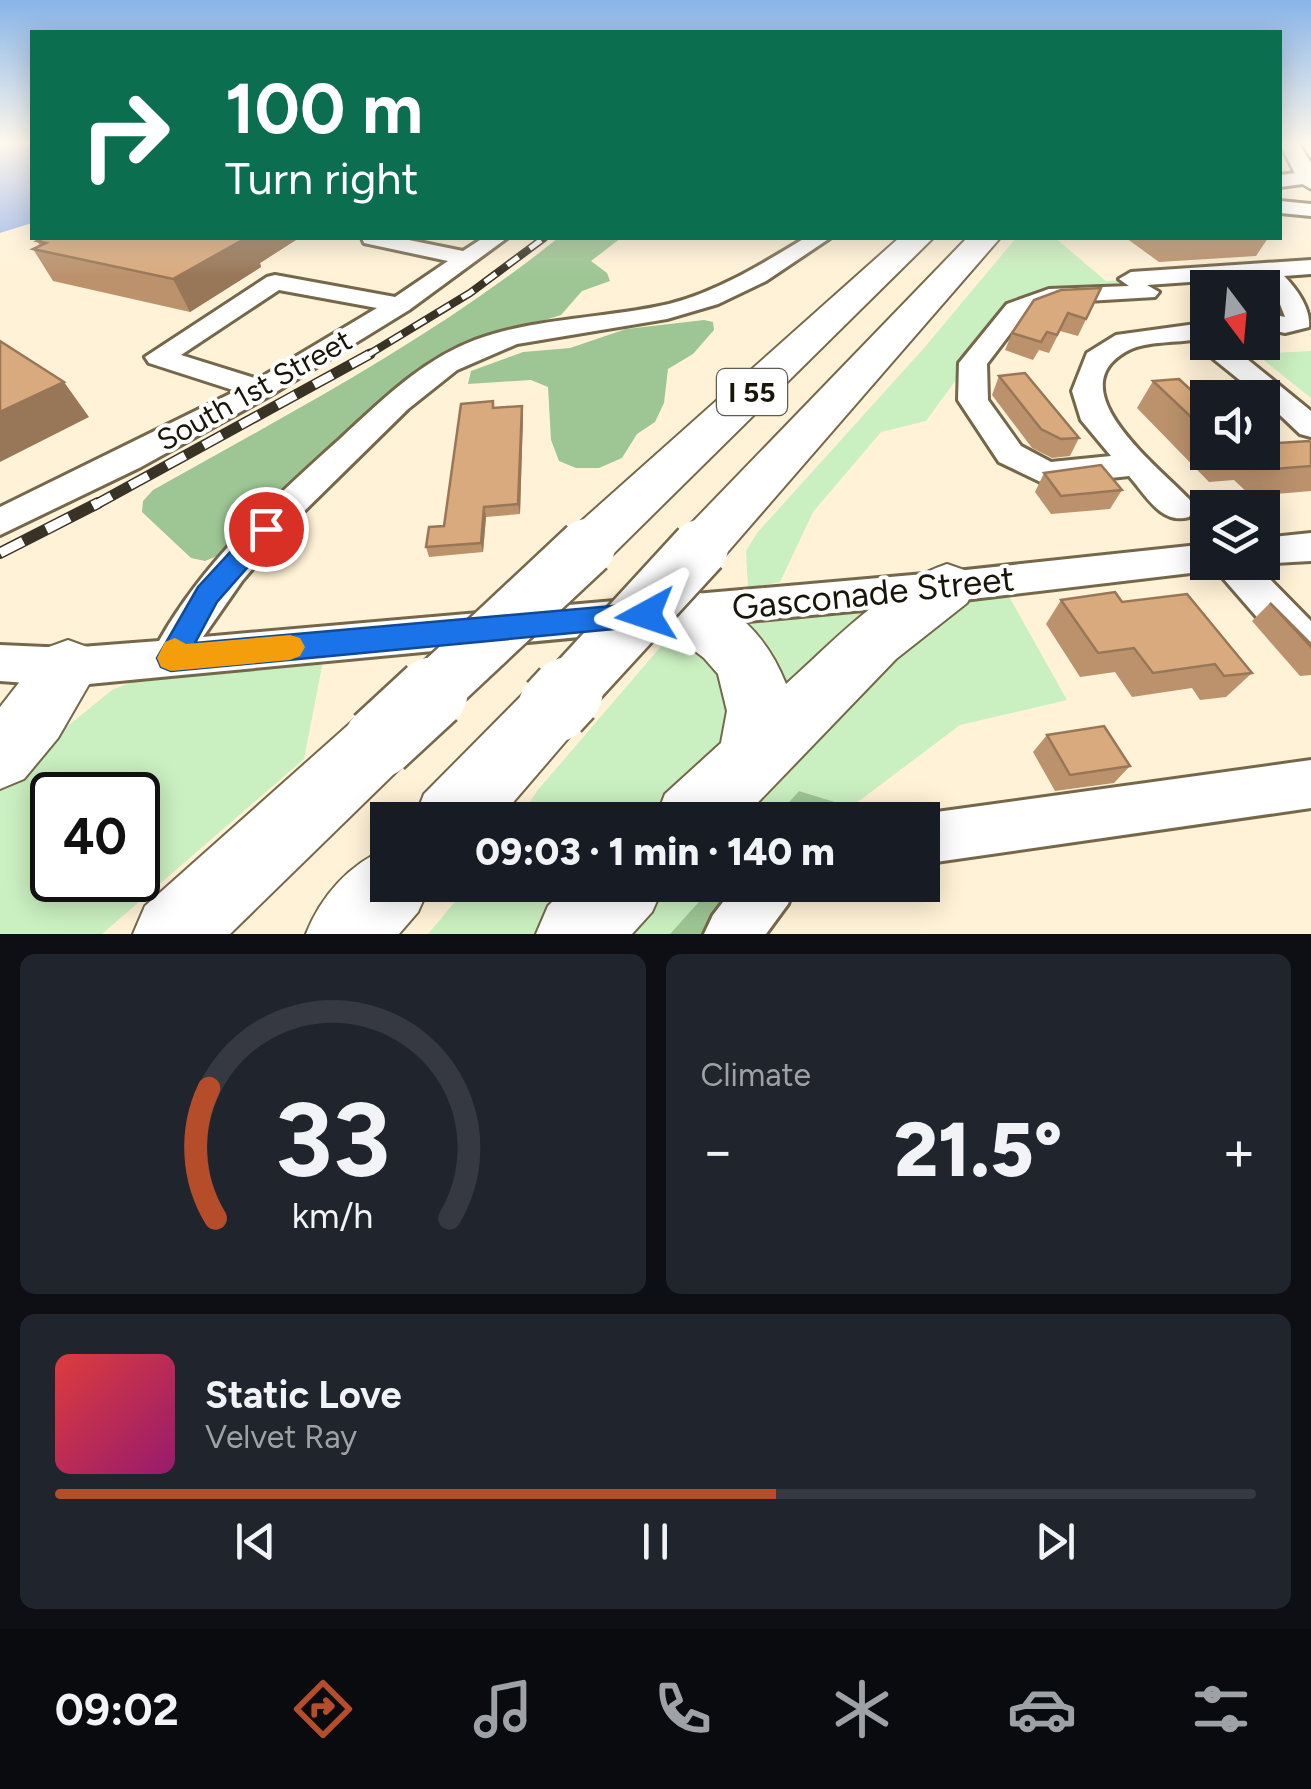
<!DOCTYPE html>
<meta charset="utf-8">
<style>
body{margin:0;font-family:Figtree,sans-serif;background:#20242c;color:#f1f3f6;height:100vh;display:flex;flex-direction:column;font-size:38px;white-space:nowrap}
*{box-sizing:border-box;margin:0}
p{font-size:32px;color:#9ea1a6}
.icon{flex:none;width:55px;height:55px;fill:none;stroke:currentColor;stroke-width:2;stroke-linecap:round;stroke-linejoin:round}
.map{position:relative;height:934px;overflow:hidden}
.details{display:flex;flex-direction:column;gap:20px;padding:20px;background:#0d0f14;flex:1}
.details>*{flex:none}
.banner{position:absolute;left:30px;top:30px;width:1252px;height:210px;border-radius:0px;box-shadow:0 5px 25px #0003;background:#0b6e4f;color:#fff;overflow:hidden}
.needle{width:65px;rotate:164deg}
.controls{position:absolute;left:1190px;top:270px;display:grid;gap:20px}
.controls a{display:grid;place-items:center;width:90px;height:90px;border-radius:0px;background:#171b24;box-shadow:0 5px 25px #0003;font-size:50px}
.speed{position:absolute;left:30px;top:772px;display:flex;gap:20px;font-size:50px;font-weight:700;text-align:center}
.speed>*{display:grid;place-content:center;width:130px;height:130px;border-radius:50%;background:#171b24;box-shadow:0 5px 25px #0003;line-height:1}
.speed .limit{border:5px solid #111;border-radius:15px;background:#fff;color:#111}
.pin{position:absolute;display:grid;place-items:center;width:85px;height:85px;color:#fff;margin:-42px;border:5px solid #fff;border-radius:50%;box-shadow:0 2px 10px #0007}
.me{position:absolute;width:110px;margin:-55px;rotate:265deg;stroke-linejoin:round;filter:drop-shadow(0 0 8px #0008)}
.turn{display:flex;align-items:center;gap:35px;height:210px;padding:0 30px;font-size:45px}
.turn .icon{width:130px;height:130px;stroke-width:2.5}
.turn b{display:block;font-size:70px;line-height:85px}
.big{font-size:75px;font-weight:800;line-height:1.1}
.details .card{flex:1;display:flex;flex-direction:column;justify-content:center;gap:15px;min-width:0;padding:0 35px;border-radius:15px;background:#20242c}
.details .dial{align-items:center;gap:0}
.dial svg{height:260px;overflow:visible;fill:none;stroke:#363941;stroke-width:7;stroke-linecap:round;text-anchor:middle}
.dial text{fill:#f1f3f6;stroke:none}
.song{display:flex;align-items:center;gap:30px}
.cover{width:120px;height:120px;border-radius:15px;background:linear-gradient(135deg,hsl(0 70% 55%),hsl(320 70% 35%))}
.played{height:10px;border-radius:5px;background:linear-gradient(90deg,#b54d2a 60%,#363941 60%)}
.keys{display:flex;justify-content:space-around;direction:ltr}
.heat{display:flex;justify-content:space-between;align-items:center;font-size:55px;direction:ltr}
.details .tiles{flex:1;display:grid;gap:20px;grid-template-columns:1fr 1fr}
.card:last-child{grid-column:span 2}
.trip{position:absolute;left:370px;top:802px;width:570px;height:100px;border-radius:0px;background:#171b24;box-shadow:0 5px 25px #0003;font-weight:800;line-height:100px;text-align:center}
.menu{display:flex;height:160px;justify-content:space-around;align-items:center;background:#090b0e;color:#9ea1a6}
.menu .icon{width:70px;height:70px}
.menu .active{color:#b54d2a}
.menu b{font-size:45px;color:#f1f3f6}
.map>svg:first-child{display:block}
</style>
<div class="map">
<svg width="1311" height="934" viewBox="0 0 1311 934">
<rect width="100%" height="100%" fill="#fff2d7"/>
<g fill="#caefc0" fill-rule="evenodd">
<polygon points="1016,238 1055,238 1106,281 1122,280 1131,288 1009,307 926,421 881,432 813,512 780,582 748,588 746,551 757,533 924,348"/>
<polygon points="1311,351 1311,398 1256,354"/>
<polygon points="1007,593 1067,700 960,725 851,807 799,791 773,820 723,820 951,602"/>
<polygon points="892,602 788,714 741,618"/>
<polygon points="675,630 715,651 735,733 662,820 518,820 537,791"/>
<path d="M323 661 304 759 102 934H0V781L112 690 132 682ZM52 795H138V880H52Z"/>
<polygon points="469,885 593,885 542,934 428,934"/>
<polygon points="659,885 714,885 670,934 611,934"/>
</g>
<g fill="#9ec694">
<path d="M558 238H621L591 261 607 273 610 281 582 291 561 315 501 334 387 400 343 435 234 546 222 554 205 561 191 558 142 512 143 501 153 490C292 412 434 338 558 238Z"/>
<polygon points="704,320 713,322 714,330 693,354 668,369 664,403 655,422 637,434 622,458 599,468 576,468 559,461 551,440 548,387 531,380 468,384 471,371 523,352 570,348 626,329"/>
<polygon points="799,791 851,807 833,820 773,820"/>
<polygon points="714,885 759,885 723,934 670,934"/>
</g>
<polygon fill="#99b4e9" points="0,144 32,144 32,223 0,233"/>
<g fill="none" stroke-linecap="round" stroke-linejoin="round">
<defs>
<g id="minor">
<polygon points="1311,171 1311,183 1280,187 1280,175"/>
<polygon points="1280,201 1311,204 1311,216 1280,213"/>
<path d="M362 238H399L463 251 483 238H507L409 310 271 395 141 467 0 535V507L236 391 149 363 145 357 267 277 275 275 395 297 448 261 364 243ZM279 290 377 308 258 379 181 355Z"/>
<path d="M805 238H830L766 281 718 304 667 319 517 344 457 370 408 409 288 527 242 581 203 637 947 572 1208 544V562H1262V538L1311 533V561L1255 564 1311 621V667L1296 662 1216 570 947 602 171 676 68 686 0 681V645L68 648 159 641C205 560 272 500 341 438 381 401 422 360 475 340 538 317 605 319 669 304 719 291 762 264 805 238Z"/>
<path d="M1311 260V274L1284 276C1297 289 1311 309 1309 327L1285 333 1262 328V312L1285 317 1276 294 1260 277 1147 285 1159 292 1155 297 1053 303 1025 314 987 364 988 400 1021 446 1051 462 1111 456 1081 420 1072 391 1087 353 1116 335 1196 324 1205 326 1208 342H1226L1311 411V437L1300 434 1262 398 1200 348 1198 339C1177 343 1147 341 1129 350 1055 388 1158 466 1189 499L1194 508 1189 517C1161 525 1146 495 1129 476L1047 485 999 462 958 400 959 363 1007 304 1049 289 1129 286 1119 279 1131 272Z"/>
<polygon points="1311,760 1311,808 922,864 922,820 907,820 922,814"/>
<polygon points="736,885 795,885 788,904 766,934 704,934 713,915"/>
</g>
<polygon id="major" points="1280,144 1299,144 1311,163 1311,189 1299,182"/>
<g id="highway">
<polygon points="899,238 933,238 606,561 587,567 568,561 560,547 568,533"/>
<polygon points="967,238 1000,238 719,562 700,568 681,562 673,548 681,534"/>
<path d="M947 564 967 571 975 587 967 603 896 659 741 820H655L665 794 721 743 727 711 718 674 704 658 665 628 656 611 665 594 685 587C735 604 767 636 786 684 833 642 885 585 947 564Z"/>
<polygon points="68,640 90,648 99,667 58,738 24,779 0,789 0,707 46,648"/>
<polygon points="554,677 577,686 586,707 577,728 498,820 414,820 424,794 531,686"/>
<polygon points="379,710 403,719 412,742 403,765 230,934 133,934 145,906 355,719"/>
<path d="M388 848V885H430L418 912 399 934H306C321 896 349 864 388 848Z"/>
<polygon points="569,885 664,885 652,912 632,934 536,934 548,906"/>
</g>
</defs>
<use href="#minor" stroke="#75674a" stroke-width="6"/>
<use href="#major" stroke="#75674a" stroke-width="5"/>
<use href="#highway" stroke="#75674a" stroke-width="4"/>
<use href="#minor" fill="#fff" fill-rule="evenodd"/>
<use href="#major" fill="#fff" fill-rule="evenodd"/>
<use href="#highway" fill="#fff" fill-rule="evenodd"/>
<defs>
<polyline id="rail-far2" points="366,356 470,293 544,238"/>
<polyline id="rail-far1" points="93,506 370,354"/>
<polyline id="rail" points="0,553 98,503"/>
</defs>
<use href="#rail-far2" stroke="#393325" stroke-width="8"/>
<use href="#rail-far1" stroke="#393325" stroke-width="11"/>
<use href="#rail" stroke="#393325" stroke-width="12"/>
<use href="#rail-far2" stroke="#fff" stroke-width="5" stroke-dasharray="14" stroke-linecap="butt"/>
<use href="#rail-far1" stroke="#fff" stroke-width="8" stroke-dasharray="21" stroke-linecap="butt"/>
<use href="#rail" stroke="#fff" stroke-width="9" stroke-dasharray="26" stroke-linecap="butt"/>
<defs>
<g id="highway-bridge-far1">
<polyline points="429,695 587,547"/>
<polyline points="565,695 700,548"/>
</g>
<g id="highway-bridge">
<polyline points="554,707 567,693"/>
<polyline points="379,742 432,693"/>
</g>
</defs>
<use href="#highway-bridge-far1" stroke="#75674a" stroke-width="61" stroke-linecap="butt"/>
<use href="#highway-bridge" stroke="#75674a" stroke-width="76" stroke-linecap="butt"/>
<use href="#highway-bridge-far1" stroke="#fff" stroke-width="56"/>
<use href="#highway-bridge" stroke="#fff" stroke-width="71"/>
</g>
<g fill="#bb926c">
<polygon points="44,238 299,238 260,263 261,267 190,312 53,281 33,249 40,246 37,241"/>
<polygon points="1126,238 1268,238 1256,256 1159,262"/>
<polygon points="1101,288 1078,336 1060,331 1049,353 1039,350 1033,360 1005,350 1012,333"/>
<polygon points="999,376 1079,438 1070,456 1052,458 1032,448 992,395"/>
<polygon points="1153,381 1208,406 1208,452 1262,452 1311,442 1311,491 1251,496 1234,480 1209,482 1137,408"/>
<polygon points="494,408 523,416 520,514 486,517 483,552 429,557 426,547 444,526"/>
<polygon points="1044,473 1122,490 1110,509 1051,514 1035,492"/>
<polygon points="1061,600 1122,602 1252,673 1226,697 1200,700 1192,688 1132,697 1115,672 1080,677 1046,624"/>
<polygon points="1270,603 1311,644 1311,675 1300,676 1252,621"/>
<polygon points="1047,735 1130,766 1114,783 1055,791 1033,752"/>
</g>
<g fill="#987758">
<polygon points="243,238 299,238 260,263 261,267 190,312 173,279"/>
<polygon points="64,382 89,417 0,462 0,412"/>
<polygon points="522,406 523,416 520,514 518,504"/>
<polygon points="484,507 486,517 483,552 481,543"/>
</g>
<g fill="#d9aa7d" stroke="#987758" stroke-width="2.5">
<polygon points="44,238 246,238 173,279 33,249 46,243 37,241"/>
<polygon points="1101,288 1086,319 1068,313 1057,335 1047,332 1041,342 1012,333 1034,300 1061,290"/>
<polygon points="0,341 64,382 0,412"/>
<polygon points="1025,373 1079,438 1061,439 1041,429 999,376"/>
<polygon points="1179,379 1208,406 1208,433 1153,381"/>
<polygon points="493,401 493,408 522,406 518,504 484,507 481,543 426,547 429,527 444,526 461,404"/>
<polygon points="1309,441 1311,442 1311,466 1273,469 1256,452 1262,452 1262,444"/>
<polygon points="1101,465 1122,490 1061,496 1044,473"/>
<polygon points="1115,592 1122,602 1187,594 1252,673 1224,676 1215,664 1153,673 1134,648 1098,653 1061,600"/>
<polygon points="1270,603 1311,644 1311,647"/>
<polygon points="1104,726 1130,766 1070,775 1047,735"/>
</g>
<linearGradient id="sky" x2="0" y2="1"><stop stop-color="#88b4e8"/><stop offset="0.52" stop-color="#fff9ed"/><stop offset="1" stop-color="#fff9ed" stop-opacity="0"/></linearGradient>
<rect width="1311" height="275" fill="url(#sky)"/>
<polygon fill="#1a73e8" stroke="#114b97" stroke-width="2.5" points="266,520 275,523 278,529 275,536 217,602 195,643 646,603 656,607 660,615 656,623 646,626 171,671 161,667 157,658 198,587 257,523"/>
<polygon fill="#f59e0b" points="290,635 300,638 305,647 300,656 290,660 171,671 161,667 157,658 165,642 175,638 186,644"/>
<g text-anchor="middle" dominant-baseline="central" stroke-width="8" stroke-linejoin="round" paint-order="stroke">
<rect fill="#fff" stroke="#5f5b53" stroke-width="2.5" x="717" y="369" width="70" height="46" rx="8"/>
<g font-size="28" font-weight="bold" fill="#1a1509">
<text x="752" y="392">I 55</text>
</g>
<g font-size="30" fill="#1a1509" stroke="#fff">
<text transform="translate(254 390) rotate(-29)">South 1st Street</text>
</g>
<g font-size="35" fill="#1a1509" stroke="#fff">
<text transform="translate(873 593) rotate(-6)">Gasconade Street</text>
</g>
</g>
</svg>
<div class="controls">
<a><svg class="needle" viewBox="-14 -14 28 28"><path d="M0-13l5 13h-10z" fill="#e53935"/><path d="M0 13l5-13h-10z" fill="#9ea1a6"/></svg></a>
<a><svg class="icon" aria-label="sound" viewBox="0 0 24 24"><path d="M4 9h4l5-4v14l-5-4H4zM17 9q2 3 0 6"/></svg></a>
<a><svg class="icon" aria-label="layers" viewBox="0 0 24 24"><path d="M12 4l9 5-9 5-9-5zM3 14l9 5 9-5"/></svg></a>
</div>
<div class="speed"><div class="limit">40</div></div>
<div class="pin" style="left:266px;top:529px;background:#d93025"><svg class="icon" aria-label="arrive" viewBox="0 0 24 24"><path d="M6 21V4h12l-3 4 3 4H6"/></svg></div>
<svg class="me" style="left:646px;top:615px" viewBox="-20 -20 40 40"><path d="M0-17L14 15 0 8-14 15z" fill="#1a73e8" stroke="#fff" stroke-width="4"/></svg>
<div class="trip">09:03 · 1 min · 140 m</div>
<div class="banner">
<div class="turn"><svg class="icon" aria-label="right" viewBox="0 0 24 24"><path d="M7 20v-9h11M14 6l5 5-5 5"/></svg><div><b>100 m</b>Turn right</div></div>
</div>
</div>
<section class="details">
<div class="tiles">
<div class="card dial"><svg viewBox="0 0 100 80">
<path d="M14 69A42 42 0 1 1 86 69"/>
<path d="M14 69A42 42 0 0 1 12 29" stroke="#b54d2a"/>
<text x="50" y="56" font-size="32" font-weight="700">33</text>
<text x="50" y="72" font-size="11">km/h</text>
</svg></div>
<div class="card"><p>Climate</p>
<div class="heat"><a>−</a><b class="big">21.5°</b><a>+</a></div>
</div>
<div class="card">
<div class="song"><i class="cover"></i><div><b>Static Love</b><p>Velvet Ray</p></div></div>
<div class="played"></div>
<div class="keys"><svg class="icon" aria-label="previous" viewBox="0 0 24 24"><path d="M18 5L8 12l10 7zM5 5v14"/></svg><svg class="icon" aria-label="pause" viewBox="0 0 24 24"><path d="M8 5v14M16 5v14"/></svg><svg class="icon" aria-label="next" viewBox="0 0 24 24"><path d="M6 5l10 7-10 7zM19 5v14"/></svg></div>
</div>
</div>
</section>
<nav class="menu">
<b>09:02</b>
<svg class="icon active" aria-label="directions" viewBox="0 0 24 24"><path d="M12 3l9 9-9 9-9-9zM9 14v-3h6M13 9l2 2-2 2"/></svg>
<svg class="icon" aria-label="music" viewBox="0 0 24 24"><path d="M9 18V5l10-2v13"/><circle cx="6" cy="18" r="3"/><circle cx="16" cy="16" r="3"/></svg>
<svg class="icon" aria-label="phone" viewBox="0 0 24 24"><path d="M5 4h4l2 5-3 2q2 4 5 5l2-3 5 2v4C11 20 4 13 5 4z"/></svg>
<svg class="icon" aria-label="climate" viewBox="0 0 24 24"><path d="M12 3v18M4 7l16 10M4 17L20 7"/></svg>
<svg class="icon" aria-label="car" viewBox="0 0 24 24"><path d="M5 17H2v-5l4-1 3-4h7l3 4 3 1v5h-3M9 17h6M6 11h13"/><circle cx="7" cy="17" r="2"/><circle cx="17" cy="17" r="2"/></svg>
<svg class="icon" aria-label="filters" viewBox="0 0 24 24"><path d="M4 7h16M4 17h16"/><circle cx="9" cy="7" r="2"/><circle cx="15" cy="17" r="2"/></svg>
</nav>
